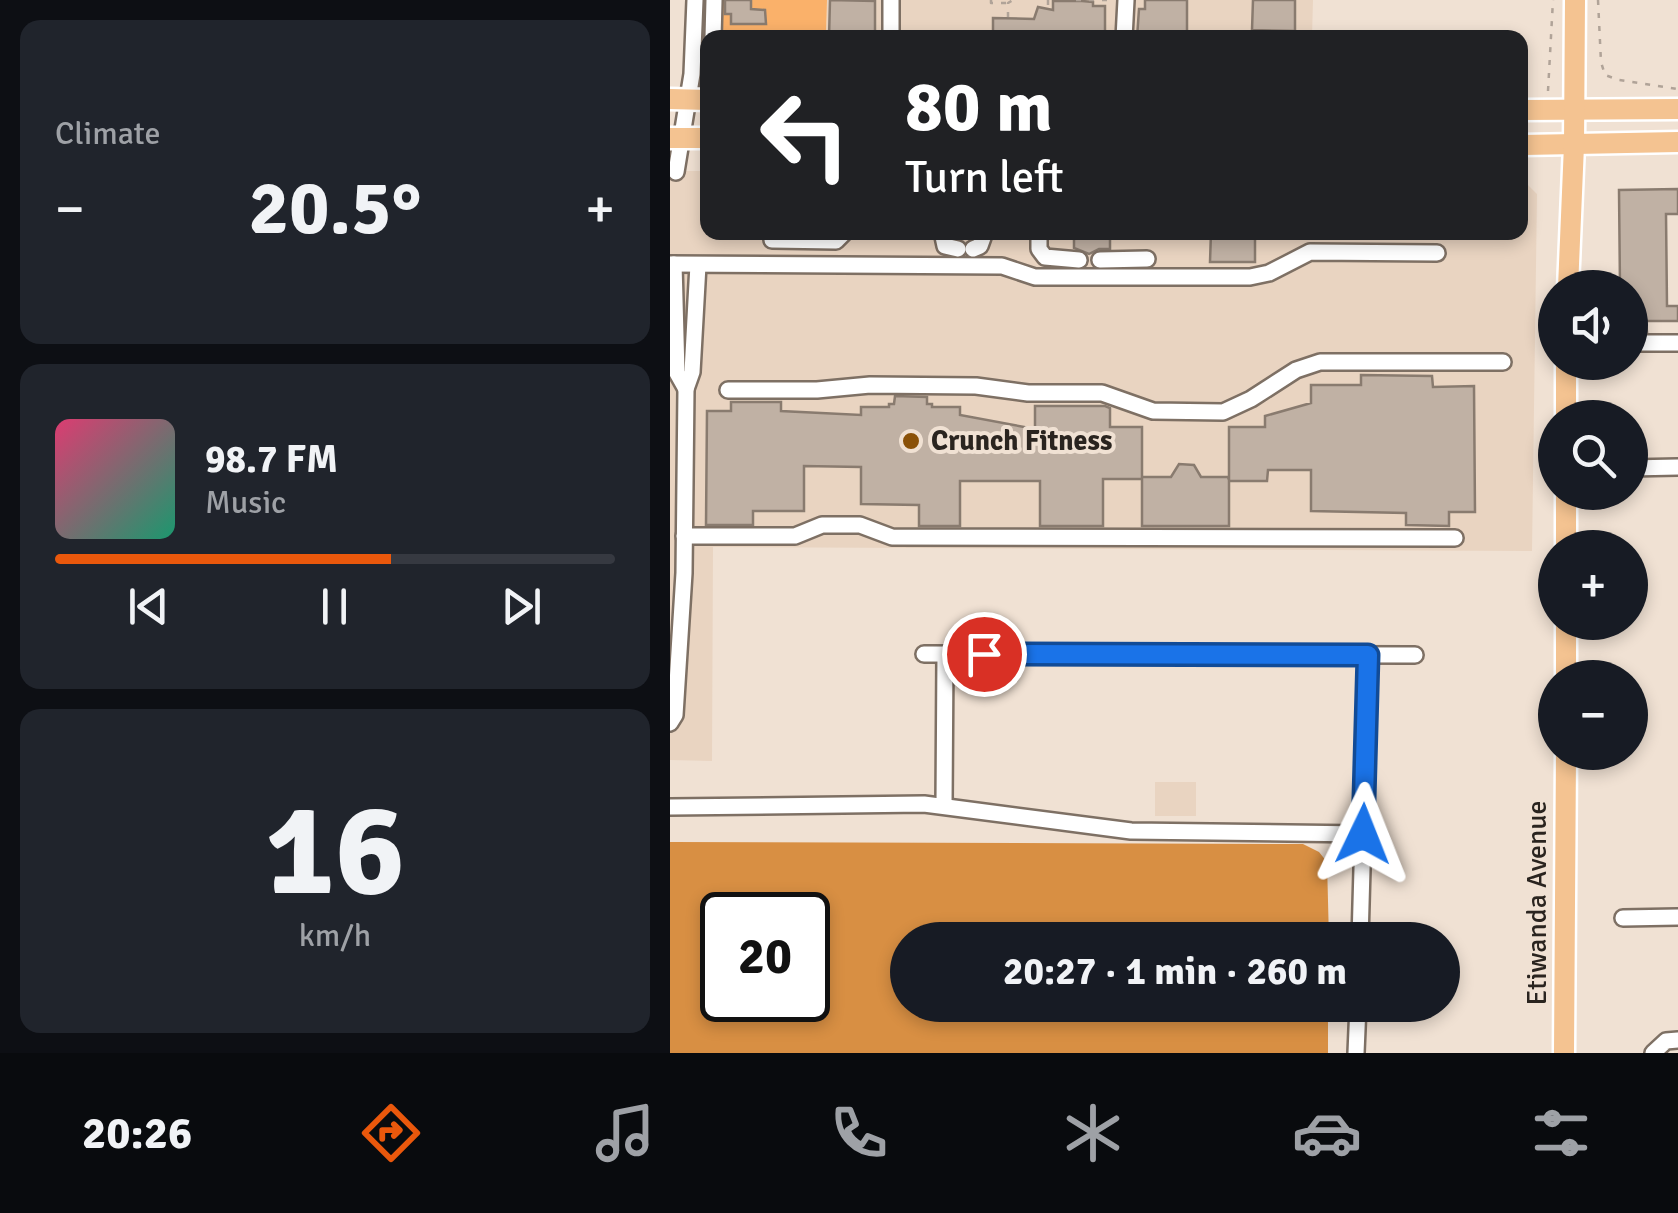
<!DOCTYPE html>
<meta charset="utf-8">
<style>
body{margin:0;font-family:Signika,sans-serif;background:#20242c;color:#f1f3f6;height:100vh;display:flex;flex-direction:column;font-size:38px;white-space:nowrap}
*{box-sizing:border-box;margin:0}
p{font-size:32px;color:#9ea1a6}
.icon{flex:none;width:55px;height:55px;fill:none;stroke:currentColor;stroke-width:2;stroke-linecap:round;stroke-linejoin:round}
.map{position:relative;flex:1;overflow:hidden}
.drawer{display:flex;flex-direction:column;gap:20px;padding:20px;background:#0d0f14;width:670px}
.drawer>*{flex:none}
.hud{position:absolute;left:30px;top:30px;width:828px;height:210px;border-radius:20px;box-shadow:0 5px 15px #0003;background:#202124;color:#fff;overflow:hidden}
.fabs{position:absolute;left:868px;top:270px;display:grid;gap:20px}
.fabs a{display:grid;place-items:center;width:110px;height:110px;border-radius:50%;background:#171b24;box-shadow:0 5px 15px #0003;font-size:50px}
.speed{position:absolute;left:30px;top:892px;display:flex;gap:20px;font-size:50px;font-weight:700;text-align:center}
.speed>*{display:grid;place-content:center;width:130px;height:130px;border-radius:50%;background:#171b24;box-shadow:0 5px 15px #0003;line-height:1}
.speed .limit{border:5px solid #111;border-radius:15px;background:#fff;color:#111}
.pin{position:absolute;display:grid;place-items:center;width:85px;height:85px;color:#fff;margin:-42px;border:5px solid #fff;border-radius:50%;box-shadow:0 2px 10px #0007}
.me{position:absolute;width:110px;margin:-55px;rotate:2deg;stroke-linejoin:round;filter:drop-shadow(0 0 8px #0008)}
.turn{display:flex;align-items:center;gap:35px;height:210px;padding:0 40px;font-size:45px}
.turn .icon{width:130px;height:130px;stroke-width:2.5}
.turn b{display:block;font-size:70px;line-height:85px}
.big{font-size:75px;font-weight:800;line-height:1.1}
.drawer .widget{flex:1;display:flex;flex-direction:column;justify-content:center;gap:15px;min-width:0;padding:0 35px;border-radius:20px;background:#20242c}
.drawer .dial{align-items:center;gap:0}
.dial b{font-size:130px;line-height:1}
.song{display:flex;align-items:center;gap:30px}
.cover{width:120px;height:120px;border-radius:15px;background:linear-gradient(135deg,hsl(340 70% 55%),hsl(160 70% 35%))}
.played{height:10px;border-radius:5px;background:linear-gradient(90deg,#ea580c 60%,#363941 60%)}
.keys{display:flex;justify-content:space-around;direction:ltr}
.heat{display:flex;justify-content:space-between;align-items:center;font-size:55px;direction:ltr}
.trip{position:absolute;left:220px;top:922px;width:570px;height:100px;border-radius:50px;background:#171b24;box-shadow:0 5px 15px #0003;font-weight:800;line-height:100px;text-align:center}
.menu{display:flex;height:160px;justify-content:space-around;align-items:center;background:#090b0e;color:#9ea1a6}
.menu .icon{width:70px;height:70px}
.menu .selected{color:#ea580c}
.menu b{font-size:45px;color:#f1f3f6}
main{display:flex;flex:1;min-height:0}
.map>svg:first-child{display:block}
</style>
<main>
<section class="drawer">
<div class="widget"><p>Climate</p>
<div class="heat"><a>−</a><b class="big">20.5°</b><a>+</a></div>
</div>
<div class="widget">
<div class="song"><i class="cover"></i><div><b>98.7 FM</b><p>Music</p></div></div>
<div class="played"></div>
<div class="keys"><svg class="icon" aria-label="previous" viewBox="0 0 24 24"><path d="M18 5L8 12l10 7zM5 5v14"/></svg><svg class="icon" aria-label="pause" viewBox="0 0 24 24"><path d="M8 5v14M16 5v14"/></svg><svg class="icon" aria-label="next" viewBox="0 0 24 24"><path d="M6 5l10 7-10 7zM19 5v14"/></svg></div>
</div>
<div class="widget dial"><b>16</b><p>km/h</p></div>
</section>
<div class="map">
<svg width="1008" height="1053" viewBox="0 0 1008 1053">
<rect width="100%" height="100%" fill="#f0e1d3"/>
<g fill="#e9d4c1">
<polygon points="157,0 643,0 642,37 157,38"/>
<polygon points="0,171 37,171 38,232 850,232 852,179 867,194 862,551 43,547 42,761 0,760"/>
<rect x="485" y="782" width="41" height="34"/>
</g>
<polygon fill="#fab16a" points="51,0 157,0 156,37 51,37"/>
<path fill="#d88f43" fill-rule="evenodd" d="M0 842 633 844 649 852 657 862 659 940H238V1005H658V1053H0ZM52 915H138V1000H52Z"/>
<g fill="#c0b1a4" stroke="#897b6f" stroke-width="2.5">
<polygon points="55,0 81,0 81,9 95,10 96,24 61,24 61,14 55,14"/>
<polygon points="160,0 205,1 205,38 159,38"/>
<polygon points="475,0 517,0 517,38 467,38 469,9 475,9"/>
<polygon points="583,0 625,0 625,31 582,30"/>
<polygon points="383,1 412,1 423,2 423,6 435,6 435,38 323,38 323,18 364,19 368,7 383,10"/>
<polygon points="1008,189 1008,214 996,214 997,306 1008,306 1008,321 976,321 977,332 960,332 960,288 950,288 949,190"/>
<polygon points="404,232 440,232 440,249 429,249 419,254 404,248"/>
<polygon points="541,232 585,232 585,262 540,262"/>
<polygon points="691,375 762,376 763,387 804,386 805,512 779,512 779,526 736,525 736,513 641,511 641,470 598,470 597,481 559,481 559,526 472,526 472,479 433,479 433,526 370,526 370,481 290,481 290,526 249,526 249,505 191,504 191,467 134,466 134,511 83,511 83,525 36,525 37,411 61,411 61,402 111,402 111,411 191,415 191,407 219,407 219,404 224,404 225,396 257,397 257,404 262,404 262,407 290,407 290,415 365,429 365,406 435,406 440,408 440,427 472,427 472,477 501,477 509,464 524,465 531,477 558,477 559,480 559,427 595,427 595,416 641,403 641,385 691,385"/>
</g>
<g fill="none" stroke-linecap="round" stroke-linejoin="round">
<defs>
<g id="minor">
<polyline points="221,0 221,38"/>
<polyline points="43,38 44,0"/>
<polyline points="454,38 456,0"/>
<polyline points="6,172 22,74 25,0"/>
<polyline points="272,232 275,246 288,249"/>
<polyline points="369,232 369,249 375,257 409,260"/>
<polyline points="102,240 166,241 175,232"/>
<polyline points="303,249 310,246 315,232"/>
<polyline points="430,260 477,259"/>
<polyline points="0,264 332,266 365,277 580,277 599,273 640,252 767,253"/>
<polyline points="4,264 7,373 16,389"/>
<polyline points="960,343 1008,343"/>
<polyline points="58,390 147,390 200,385 306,386 358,393 432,393 483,411 553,412 581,399 626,370 650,362 833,362"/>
<polyline points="960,468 1008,467"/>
<polyline points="14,536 125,536 152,525 190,525 222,537 785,538"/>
<polyline points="254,654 745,655"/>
<polyline points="0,723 5,715 14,573 16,389 22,372 28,265"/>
<polyline points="274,805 275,655"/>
<polyline points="0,807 254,804 461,831 693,834"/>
<polyline points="953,918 1008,917"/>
<polyline points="690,940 698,655"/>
<polyline points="686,1053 688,1005"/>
<polyline points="983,1053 996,1041 1008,1040"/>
</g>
<g id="major">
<polyline points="0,99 38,100"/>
<polyline points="850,110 1008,109"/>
<polyline points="0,138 38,138"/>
<polyline points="850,145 1008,142"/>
<polyline points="898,288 904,145 905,0"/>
<polyline points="896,362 896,418"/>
<polyline points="896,492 896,548"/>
<polyline points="896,678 896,622"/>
<polyline points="894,1053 896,752"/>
</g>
</defs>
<use href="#minor" stroke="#7e7064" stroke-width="20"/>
<use href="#major" stroke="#fff" stroke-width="25"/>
<g stroke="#b0a398" stroke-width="2.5" stroke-dasharray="5 8" stroke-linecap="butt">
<polyline points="321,0 321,3 338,3"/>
<polyline points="378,0 378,10"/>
<polyline points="406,0 439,0"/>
<polyline points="928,0 931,62 935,75 949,80 1008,89"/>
<polyline points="338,17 338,3 343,0"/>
<polyline points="878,91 883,0"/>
</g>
<use href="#minor" stroke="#fff" stroke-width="15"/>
<use href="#major" stroke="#f4c391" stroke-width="20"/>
</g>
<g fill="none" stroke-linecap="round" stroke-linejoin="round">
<defs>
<polyline id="route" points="314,654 698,655 693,834"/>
</defs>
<use href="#route" stroke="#114b97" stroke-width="25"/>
<use href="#route" stroke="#1a73e8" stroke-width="18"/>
</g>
<circle fill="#8a5108" stroke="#f0e1d3" stroke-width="4" cx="241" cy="441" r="10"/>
<g text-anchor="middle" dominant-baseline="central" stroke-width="8" stroke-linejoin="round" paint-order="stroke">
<g font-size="28" font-weight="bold" fill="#2a241f" stroke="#f0e1d3" text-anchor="start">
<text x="261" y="441">Crunch Fitness</text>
</g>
<g font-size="28" fill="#2a241f" stroke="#f0e1d3">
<text transform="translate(867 903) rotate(-90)">Etiwanda Avenue</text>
</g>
</g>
</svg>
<div class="fabs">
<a><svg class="icon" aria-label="sound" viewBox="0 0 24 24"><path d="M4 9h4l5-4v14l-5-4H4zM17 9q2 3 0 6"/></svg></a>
<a><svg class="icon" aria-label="search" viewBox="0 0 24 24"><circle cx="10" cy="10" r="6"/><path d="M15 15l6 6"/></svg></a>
<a>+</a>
<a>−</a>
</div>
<div class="speed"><div class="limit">20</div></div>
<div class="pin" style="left:314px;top:654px;background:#d93025"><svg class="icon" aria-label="arrive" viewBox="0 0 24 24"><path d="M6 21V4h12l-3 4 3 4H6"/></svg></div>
<svg class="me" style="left:693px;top:834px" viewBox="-20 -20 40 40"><path d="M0-17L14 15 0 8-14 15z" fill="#1a73e8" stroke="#fff" stroke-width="4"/></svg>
<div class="trip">20:27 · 1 min · 260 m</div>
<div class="hud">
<div class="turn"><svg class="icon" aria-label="left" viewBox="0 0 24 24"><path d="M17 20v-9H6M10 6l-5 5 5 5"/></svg><div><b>80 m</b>Turn left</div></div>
</div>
</div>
</main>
<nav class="menu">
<b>20:26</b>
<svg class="icon selected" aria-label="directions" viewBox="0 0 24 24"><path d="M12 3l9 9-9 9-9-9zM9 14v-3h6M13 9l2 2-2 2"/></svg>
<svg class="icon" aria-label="music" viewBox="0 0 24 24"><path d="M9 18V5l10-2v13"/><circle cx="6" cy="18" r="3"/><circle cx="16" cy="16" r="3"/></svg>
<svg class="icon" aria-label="phone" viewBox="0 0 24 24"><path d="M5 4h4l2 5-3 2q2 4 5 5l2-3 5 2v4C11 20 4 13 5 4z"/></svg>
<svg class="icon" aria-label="climate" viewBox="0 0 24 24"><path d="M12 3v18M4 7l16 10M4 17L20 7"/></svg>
<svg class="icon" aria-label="car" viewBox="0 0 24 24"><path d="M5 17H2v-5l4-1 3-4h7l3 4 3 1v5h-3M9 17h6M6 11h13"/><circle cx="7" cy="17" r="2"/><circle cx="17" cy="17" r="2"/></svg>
<svg class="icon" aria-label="filters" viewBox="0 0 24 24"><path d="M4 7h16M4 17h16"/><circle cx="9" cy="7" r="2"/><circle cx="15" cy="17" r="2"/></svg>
</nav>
